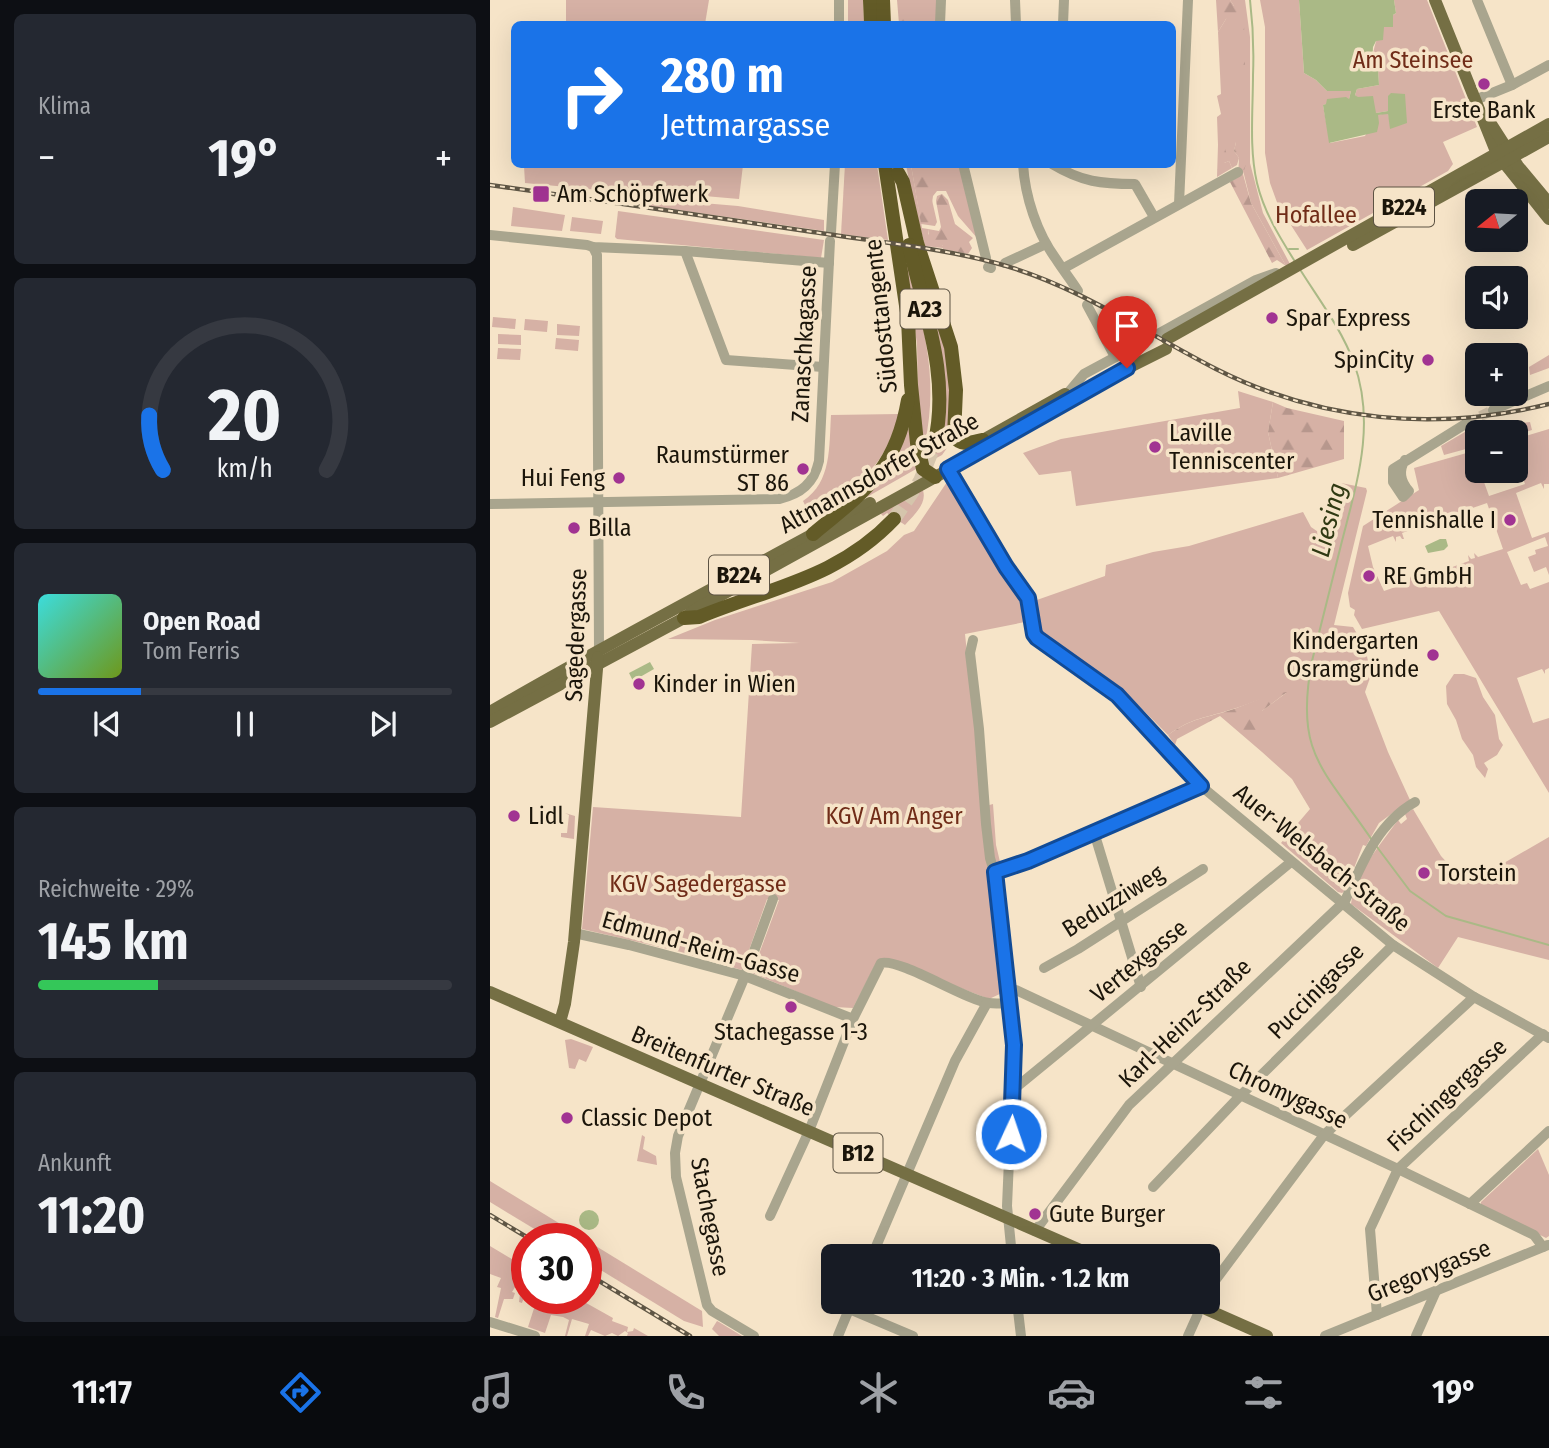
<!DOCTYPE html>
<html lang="de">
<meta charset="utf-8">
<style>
body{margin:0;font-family:"Fira Sans Condensed",sans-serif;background:#242831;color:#f1f3f6;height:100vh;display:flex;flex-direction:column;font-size:26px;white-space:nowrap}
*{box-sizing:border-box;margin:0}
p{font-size:23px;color:#9ea1a6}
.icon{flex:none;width:38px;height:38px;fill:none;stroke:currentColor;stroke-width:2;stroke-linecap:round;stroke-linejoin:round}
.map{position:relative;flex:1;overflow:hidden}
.side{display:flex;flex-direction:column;gap:14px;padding:14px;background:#0d0f14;width:490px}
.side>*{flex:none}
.banner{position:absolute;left:21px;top:21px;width:665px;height:147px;border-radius:10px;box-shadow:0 7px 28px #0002;background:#1a73e8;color:#fff;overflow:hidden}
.needle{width:46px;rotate:252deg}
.controls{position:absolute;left:975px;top:189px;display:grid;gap:14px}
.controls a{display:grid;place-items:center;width:63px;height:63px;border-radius:10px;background:#171b24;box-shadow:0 7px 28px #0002;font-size:35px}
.speed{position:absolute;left:21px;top:1223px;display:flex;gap:14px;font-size:35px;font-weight:700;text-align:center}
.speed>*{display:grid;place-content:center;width:91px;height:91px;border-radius:50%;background:#171b24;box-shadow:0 7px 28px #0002;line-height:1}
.speed .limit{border:10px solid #d22;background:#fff;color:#111}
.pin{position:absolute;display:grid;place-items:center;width:60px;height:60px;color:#fff;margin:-72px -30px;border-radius:50% 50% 50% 0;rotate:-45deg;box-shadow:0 0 7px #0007}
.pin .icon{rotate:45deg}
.me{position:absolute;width:77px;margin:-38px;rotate:3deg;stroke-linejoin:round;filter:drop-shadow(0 0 5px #0008)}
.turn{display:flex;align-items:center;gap:24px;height:147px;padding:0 35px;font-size:32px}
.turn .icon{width:91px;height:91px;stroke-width:2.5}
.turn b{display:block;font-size:49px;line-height:60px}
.big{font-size:52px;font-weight:700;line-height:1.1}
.side .tile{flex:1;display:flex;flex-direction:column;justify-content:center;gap:10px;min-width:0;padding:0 24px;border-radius:10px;background:#242831}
.side .dial{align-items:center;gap:0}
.dial svg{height:182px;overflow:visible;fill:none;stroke:#363941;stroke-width:7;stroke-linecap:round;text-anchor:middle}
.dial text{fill:#f1f3f6;stroke:none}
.song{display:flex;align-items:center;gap:21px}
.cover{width:84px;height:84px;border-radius:10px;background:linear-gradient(135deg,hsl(180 70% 55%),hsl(80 70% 35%))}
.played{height:7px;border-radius:4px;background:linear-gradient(90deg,#1a73e8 25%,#363941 25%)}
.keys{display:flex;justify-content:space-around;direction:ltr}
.heat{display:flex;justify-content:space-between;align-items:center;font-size:38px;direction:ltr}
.charge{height:10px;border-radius:5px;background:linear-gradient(90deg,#34c759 29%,#363941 0)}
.trip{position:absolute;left:331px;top:1244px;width:399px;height:70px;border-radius:10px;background:#171b24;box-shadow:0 7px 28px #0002;font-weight:700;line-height:70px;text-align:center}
.dock{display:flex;height:112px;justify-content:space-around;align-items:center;background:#090b0e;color:#9ea1a6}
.dock .icon{width:49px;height:49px}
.dock .active{color:#1a73e8}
.dock b{font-size:32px;color:#f1f3f6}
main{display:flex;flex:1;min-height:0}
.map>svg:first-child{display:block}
</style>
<main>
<section class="side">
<div class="tile"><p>Klima</p>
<div class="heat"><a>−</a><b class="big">19°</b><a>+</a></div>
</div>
<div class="tile dial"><svg viewBox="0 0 100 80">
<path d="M14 69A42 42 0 1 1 86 69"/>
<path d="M14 69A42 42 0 0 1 8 45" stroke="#1a73e8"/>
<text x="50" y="56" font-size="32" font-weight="700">20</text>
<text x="50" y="72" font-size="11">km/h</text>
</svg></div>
<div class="tile">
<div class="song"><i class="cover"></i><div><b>Open Road</b><p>Tom Ferris</p></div></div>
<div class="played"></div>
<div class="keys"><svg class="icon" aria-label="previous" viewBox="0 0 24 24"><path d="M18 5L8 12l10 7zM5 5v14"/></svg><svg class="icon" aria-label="pause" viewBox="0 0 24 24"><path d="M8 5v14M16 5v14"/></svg><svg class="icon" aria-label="next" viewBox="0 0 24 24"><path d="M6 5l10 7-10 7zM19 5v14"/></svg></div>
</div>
<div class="tile"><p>Reichweite · 29%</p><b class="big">145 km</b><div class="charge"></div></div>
<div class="tile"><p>Ankunft</p><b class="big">11:20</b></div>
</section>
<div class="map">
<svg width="1059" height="1336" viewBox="0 0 1059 1336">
<defs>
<pattern id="forest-firs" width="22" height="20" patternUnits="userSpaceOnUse" patternTransform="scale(1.75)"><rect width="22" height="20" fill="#d6b1a5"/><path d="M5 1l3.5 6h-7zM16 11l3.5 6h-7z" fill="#b7978d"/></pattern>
</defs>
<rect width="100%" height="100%" fill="#f6e4c8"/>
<g fill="#d6b1a5" fill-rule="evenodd">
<polygon points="76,0 219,0 215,24 76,24"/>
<polygon points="358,0 373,0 374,24 358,24"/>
<polygon points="413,0 446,0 446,24 415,24"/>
<polygon points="740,0 755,0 760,37 760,163 773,213 800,264 796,266 761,203 746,142 744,151 749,158 747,165 742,168 739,161 734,163 734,145 728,145 727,117 731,114 727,96 731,94 728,32 744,6"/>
<path d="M770 0H809L814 73 826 80 837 91H861L859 99 833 105 840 143 875 136 887 115 898 113 901 128 898 96V111L886 113 865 95 867 89 889 85 888 68 882 65C883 46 889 25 906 13L904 0H937L987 127 953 142 963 164 958 171 817 250 788 205 780 183 775 153V27Z"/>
<polygon points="37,164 253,164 253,165 249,199 110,187 108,190 35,183 34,166"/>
<polygon points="355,164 387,165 398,240 351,234"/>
<polygon points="416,165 421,165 432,228 438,229 438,234 453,246 453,248 435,246 423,200"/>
<polygon points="432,165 469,165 488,239 468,216 456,191 447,191 443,196 442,203"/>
<polygon points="130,196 248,206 334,220 334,231 133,202 130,200"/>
<polygon points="23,207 75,215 72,231 21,226"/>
<polygon points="128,211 334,240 331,258 320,257 127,239 125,237"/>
<polygon points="82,217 113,221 111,234 80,231"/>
<path d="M414 254H416C431 320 450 374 435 443L448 447 455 377 428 267 458 346 462 441 452 455 435 464 428 403 427 344Z"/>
<polygon points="3,317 26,319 25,329 2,327"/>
<polygon points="35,319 58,321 57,332 34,330"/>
<polygon points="67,324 90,326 89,336 67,335"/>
<polygon points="8,334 31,335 31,345 8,344"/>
<polygon points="66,338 89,340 88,351 65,349"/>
<polygon points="8,348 31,349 30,360 7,359"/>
<polygon points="1059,355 1059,368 1040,375 1039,367"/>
<polygon points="748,391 783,402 778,432 788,478 586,506 581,471 549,475 533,453 571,439 750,408"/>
<path d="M409 414C398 453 385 470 354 495 343 503 334 512 322 519L313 501C342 482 339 446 341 415Z"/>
<polygon points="1040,422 1042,430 1026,435 1026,432 987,432 987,446 954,455 951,446 980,429"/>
<polygon points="417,429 420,429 426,469 377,497"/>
<path d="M1059 429V484H1054V489L1051 483 1026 493 1042 538 1059 532V575L1056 567 1044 572 1038 557 1046 554 1045 550 1058 546 1055 537 1017 552 1031 585 1037 583 1040 589 1059 582V668L1055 670V674L1052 669 1027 678 1043 723 1059 718V793L949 611 872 629 864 615 865 610 860 607 858 593 873 526 929 490 924 468 987 450V471H990L999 496 1035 484 1032 476 1020 481 1018 477 1011 480 1008 471H1026V439ZM997 503 1013 549 988 557 984 553 985 558 981 559 978 555 979 561 929 579 927 574H924L926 579 922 581 920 576V582L894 591 883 567 878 546 903 536 906 542V537L910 536 912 539H914L912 533 963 515 965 520 968 515 973 517 971 512Z"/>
<polygon points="459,479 530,590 540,621 475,634 512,993 499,999 395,959 385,965 363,1008 344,1007 262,973 289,900 277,899 252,970 191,952 92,929 103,807 251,817 262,644 310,643 262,640 178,639 225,620 342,582 397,551 414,535 424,531"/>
<path d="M851 483 876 488 877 491 844 625 863 627 875 647 881 675 875 692 898 752 920 800 889 823 876 846 873 845 855 891 852 893 848 892 791 843 820 809 802 779 772 752V711L796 693C774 696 763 703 743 709 716 718 703 717 678 735L629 686 551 631 544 601 615 576 616 565 663 552 699 546 813 512 821 527 837 538Z"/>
<path d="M432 488C439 502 424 515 415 525L397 513 393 516 391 514 394 509Z"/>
<polygon points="964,674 974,674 986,678 993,697 1005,715 1009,739 1013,745 1007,755 994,763 998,769 995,778 986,767 983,755 972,739 966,720 957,704 956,686"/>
<polygon points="503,804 506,845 511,866 505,864 496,806"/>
<path d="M923 809 951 856 974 881 993 875 1059 837V960L968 937 948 968 861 904C865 874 890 845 908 820L911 824 917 819 915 814Z"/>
<polygon points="75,813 85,816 84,839 71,837 71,833 77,833 79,815"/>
<polygon points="81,1039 103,1047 96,1062 89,1059 85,1069 79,1068 75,1040"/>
<polygon points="152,1135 155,1137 153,1149 166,1156 167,1165 147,1161"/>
<polygon points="1048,1149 1059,1175 1059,1236 1056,1238 991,1205 991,1202"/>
<polygon points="0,1181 95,1239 61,1239 0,1202"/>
<polygon points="96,1240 212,1311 213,1327 194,1321 96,1261"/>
<polygon points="0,1246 37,1268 37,1297 34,1297 32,1303 29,1302 31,1285 27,1284 22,1292 25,1293 23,1299 14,1299 8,1318 5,1317 11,1288 7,1287 11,1278 0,1274"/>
<polygon points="47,1299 89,1299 123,1318 122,1321 138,1327 137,1332 143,1331 144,1328 158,1336 137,1336 138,1333 135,1331 128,1336 122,1333 115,1336 101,1330 98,1336 95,1336 99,1324 82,1319 77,1336 75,1336 79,1320 73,1317 61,1315 55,1333 38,1327"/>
<polygon points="227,1321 229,1322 252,1336 229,1336 222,1329"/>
</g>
<g fill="url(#forest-firs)">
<polygon points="407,0 418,0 419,24 409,24"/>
<polygon points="726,0 740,0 744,6 751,6 752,12 736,19 728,32"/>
<polygon points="751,22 754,22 755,65 750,93 748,62"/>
<polygon points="746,142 753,142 756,164 753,174 761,203 796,266 787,260 782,263 740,182 748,177 749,158 744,151"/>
<polygon points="734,144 737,156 734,163 739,161 742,168 727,177 728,145"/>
<polygon points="421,165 434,165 447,222 445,226 431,224"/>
<polygon points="452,194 458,200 465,224 483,238 479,242 482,248 478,254 453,249 453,246 439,238 438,229 449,231 451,227 446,201 447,196"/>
<polygon points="783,402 797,408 854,421 854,459 788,478 778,432"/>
<path d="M797 692 772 711V752L730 716 687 739 685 745 678 735C703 717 717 718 744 709 762 703 778 693 797 692Z"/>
</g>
<g fill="#aab986">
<polygon points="809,0 904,0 906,13 903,15 903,27 894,27 893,40 886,41 883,47 882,65 888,68 889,85 867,89 865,95 868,97 883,96 886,113 898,111 898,96 901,93 915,94 917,123 900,129 898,114 888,115 889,123 887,132 839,143 833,105 836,104 837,99 856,97 859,99 861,91 837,91 826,80 814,73"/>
<polygon points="950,539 956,539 958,546 954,550 938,553 935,546"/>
<polygon points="160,662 164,669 143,681 139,673"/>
<circle cx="99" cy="1220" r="10"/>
</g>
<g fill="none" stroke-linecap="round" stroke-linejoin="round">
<g stroke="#aab986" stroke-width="2">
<path d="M760 0C763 25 764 50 763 75 763 111 759 148 767 183 774 212 789 236 804 260"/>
<polyline points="799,249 808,249"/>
<path d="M811 271C830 301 852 330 864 363 886 424 867 482 852 541 842 581 832 621 822 661 804 754 834 769 882 840"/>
<polyline points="887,847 920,891 956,916 1059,945"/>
</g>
<polyline stroke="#d5c5ac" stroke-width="10" stroke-dasharray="10 5" stroke-linecap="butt" points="977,423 1003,410"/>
<polyline stroke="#d5c5ac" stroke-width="14" stroke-dasharray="14 7" stroke-linecap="butt" points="404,519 430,481 444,446"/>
<g stroke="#a9a58e" stroke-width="10">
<polyline points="349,0 349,24"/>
<polyline points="525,0 526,24"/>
<polyline points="987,0 1022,85"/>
<polyline points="450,24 451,0"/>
<polyline points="573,24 574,0"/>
<polyline points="985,100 1022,85 1059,65"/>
<polyline points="473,164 496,258"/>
<path d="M533 164C535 197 547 233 566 259 573 270 581 280 588 291"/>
<path d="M562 164C592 182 611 184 645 184L664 217"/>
<polyline points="689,204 698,0"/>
<polyline points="341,232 345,164"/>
<polyline points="0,235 97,245 103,247 195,251 339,263"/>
<polyline points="103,247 107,255 109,648"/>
<polyline points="195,251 236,360 333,367"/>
<polyline points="515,263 556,244"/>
<polyline points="498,267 501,268"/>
<polyline points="574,268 748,172"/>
<polyline points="597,305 625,357"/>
<polyline points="668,334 766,280 786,273 787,275"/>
<polyline points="578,393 594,374 659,339"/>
<polyline points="1003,410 1059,386"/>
<path d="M915 460C908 471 910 481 919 491L913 497 903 482V469L977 423"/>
<polyline points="458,469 516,567 538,598 544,634 547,638 627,695 711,786 903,945 984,997 1059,1038"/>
<path d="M0 504 289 499C311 494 324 483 329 461L340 241"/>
<polyline points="483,640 480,653 489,729 496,824 500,858 506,878 524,1045 517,1206 522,1256"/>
<polyline points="604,832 651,987"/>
<polyline points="504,871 538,861 711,786"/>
<polyline points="84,933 139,945 255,976 363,1019"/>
<polyline points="554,968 588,949 713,869"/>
<polyline points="519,991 526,990 908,1169 1044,1235 1053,1247"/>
<polyline points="523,1090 801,862"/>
<polyline points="663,1187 750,1096 903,945"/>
<polyline points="980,1204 1059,1131"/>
<path d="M280 1216 319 1131 363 1019 391 963C410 958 475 1000 499 1003 506 1004 514 1003 521 1003"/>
<path d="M545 1231 639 1105 855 901C872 863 888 823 925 802"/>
<polyline points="382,1256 465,1061 497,1003"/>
<polyline points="718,1290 834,1135 984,997"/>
<polyline points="527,1302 531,1336"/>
<polyline points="359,1309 423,1336"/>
<polyline points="887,1315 880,1229 908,1169 1053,1034"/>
<polyline points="0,1322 45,1336"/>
<polyline points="264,1336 222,1311 217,1305 186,1177 185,1153 188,1136 255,976 283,899"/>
<polyline points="348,1336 362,1302"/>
<polyline points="698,1336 707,1316 711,1302"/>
<polyline points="835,1336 1058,1245"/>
<polyline points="926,1336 946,1291"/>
</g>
<g stroke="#756f44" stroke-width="12">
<polyline points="945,0 1007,154 1059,219"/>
<polyline points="1001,124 1028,166 1059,203"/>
<polyline points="863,245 1059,137"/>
<polyline points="677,339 1059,124"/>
<polyline points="484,445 575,394"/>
<path d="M0 712C125 639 253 573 380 503"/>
<polyline points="0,722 194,618 206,609 534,428 624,375 676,349"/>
<polyline points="0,992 604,1256"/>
<polyline points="70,1022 75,1004 84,942 108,657"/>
<polyline points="700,1302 777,1336"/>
</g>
<g stroke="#635b27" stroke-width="14">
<polyline points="380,0 381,24"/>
<polyline points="393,0 394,24"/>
<polyline points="395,164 418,319 421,385 427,443 433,469 445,477"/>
<path d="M408 173 413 182 427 243 461 347 466 390 464 436C471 447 482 442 493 440"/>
<path d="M419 245C434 312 461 376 444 446"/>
<path d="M323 534C375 491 406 470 418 400"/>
<path d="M194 618 209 617C282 587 348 578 404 519"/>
</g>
<defs>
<g id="rail">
<path d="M0 185C108 200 215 216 323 232 382 241 444 247 502 262 584 283 652 331 726 369 831 422 946 432 1059 404"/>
<polyline points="0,1215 40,1239"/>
<polyline points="96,1273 200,1336"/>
</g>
</defs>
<use href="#rail" stroke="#5f5645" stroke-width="4.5"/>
<use href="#rail" stroke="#f6e4c8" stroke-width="2" stroke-dasharray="5" stroke-linecap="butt"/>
</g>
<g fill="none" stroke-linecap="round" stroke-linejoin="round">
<defs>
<polyline id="route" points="521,1134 524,1045 505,872 538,861 711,786 627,695 547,638 544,634 538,598 516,567 458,469 637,368"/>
</defs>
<use href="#route" stroke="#114b97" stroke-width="18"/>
<use href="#route" stroke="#1a73e8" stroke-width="12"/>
</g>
<g fill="#a13392" stroke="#f6e4c8" stroke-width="2.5">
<circle cx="994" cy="84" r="7"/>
<rect x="42" y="185" width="18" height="18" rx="3.5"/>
<circle cx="782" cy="318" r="7"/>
<circle cx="938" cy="360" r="7"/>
<circle cx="665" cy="447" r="7"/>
<circle cx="313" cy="469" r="7"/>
<circle cx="129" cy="478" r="7"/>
<circle cx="1020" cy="520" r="7"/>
<circle cx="84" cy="528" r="7"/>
<circle cx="879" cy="576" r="7"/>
<circle cx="943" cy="655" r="7"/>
<circle cx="149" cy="684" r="7"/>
<circle cx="24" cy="816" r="7"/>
<circle cx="934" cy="873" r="7"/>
<circle cx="301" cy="1007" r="7"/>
<circle cx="77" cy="1118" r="7"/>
<circle cx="545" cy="1214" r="7"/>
</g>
<g text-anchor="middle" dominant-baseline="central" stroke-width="7" stroke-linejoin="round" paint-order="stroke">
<g fill="#f6e4c8" stroke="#5d5343" stroke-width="2">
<rect x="884" y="187.5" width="60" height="39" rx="5"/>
<rect x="410.5" y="289.5" width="49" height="39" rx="5"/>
<rect x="219" y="555.5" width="60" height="39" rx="5"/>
<rect x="343.5" y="1133.5" width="49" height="39" rx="5"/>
</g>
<g font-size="23" font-weight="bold" fill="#1b150a">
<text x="914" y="207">B224</text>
<text x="435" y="309">A23</text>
<text x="249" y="575">B224</text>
<text x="368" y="1153">B12</text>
</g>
<g font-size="24" fill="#702c18" stroke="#f6e4c8">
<text x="923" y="60">Am Steinsee</text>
<text x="826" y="215">Hofallee</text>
<text x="404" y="816">KGV Am Anger</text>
<text x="208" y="884">KGV Sagedergasse</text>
</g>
<g font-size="24" fill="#1b150a" stroke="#f6e4c8" text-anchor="start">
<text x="994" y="110" text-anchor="middle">Erste Bank</text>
<text x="67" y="194">Am Schöpfwerk</text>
<text x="796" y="318">Spar Express</text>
<text x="924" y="360" text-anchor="end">SpinCity</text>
<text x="679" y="433">Laville<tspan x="679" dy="28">Tenniscenter</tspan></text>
<text x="299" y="455" text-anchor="end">Raumstürmer<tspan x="299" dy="28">ST 86</tspan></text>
<text x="115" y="478" text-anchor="end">Hui Feng</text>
<text x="1006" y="520" text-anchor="end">Tennishalle I</text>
<text x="98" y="528">Billa</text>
<text x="893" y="576">RE GmbH</text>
<text x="929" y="641" text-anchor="end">Kindergarten<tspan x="929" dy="28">Osramgründe</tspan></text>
<text x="163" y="684">Kinder in Wien</text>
<text x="38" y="816">Lidl</text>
<text x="948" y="873">Torstein</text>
<text x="301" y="1032" text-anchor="middle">Stachegasse 1-3</text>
<text x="91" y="1118">Classic Depot</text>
<text x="559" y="1214">Gute Burger</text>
</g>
<g font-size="24" fill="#1b150a" stroke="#f6e4c8">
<text transform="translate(391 316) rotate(-96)">Südosttangente</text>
<text transform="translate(314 344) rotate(-87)">Zanaschkagasse</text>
<text transform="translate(389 473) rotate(-29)">Altmannsdorfer Straße</text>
<text transform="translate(86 635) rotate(-88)">Sagedergasse</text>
<text transform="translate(832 858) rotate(39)">Auer-Welsbach-Straße</text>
<text transform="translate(623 901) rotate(-32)">Beduzziweg</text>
<text transform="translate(211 947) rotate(16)">Edmund-Reim-Gasse</text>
<text transform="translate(649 961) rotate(-39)">Vertexgasse</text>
<text transform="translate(826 991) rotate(-45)">Puccinigasse</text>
<text transform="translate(695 1023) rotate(-44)">Karl-Heinz-Straße</text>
<text transform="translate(233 1071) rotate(23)">Breitenfurter Straße</text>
<text transform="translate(798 1095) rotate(25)">Chromygasse</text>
<text transform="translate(957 1095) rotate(-43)">Fischingergasse</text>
<text transform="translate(220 1217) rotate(79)">Stachegasse</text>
<text transform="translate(939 1271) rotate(-22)">Gregorygasse</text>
</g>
<g font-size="26" font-style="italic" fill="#2f3912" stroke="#f6e4c8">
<text transform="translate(839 520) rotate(-76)">Liesing</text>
</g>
</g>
</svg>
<div class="controls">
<a><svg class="needle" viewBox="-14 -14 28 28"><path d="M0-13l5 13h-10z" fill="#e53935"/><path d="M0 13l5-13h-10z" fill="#9ea1a6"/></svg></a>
<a><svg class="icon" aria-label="sound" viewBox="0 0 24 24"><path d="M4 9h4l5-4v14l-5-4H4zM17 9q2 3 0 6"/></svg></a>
<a>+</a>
<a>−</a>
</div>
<div class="speed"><div class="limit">30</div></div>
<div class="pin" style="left:637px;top:368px;background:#d93025"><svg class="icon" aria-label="arrive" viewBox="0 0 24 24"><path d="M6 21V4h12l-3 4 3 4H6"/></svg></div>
<svg class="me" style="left:521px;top:1134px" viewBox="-20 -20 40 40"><circle r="17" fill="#1a73e8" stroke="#fff" stroke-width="3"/><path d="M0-11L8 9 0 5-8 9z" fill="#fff"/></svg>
<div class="trip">11:20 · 3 Min. · 1.2 km</div>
<div class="banner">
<div class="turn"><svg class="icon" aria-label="right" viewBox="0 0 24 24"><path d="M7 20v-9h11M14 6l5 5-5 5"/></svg><div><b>280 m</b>Jettmargasse</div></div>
</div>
</div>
</main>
<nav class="dock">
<b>11:17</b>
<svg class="icon active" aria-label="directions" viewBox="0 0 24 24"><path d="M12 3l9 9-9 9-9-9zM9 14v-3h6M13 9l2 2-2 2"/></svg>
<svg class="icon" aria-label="music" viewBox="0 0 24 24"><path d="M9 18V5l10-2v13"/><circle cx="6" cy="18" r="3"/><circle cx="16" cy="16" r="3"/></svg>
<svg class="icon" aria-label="phone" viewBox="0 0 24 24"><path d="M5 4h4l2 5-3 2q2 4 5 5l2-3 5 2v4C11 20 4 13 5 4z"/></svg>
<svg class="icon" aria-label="climate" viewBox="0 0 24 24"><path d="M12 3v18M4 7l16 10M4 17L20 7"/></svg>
<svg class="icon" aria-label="car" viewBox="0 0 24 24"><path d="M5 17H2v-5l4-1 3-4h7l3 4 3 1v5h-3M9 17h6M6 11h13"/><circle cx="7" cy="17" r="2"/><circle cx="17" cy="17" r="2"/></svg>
<svg class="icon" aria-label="filters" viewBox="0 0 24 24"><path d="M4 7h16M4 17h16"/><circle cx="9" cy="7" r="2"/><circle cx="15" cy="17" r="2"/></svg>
<b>19°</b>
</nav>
